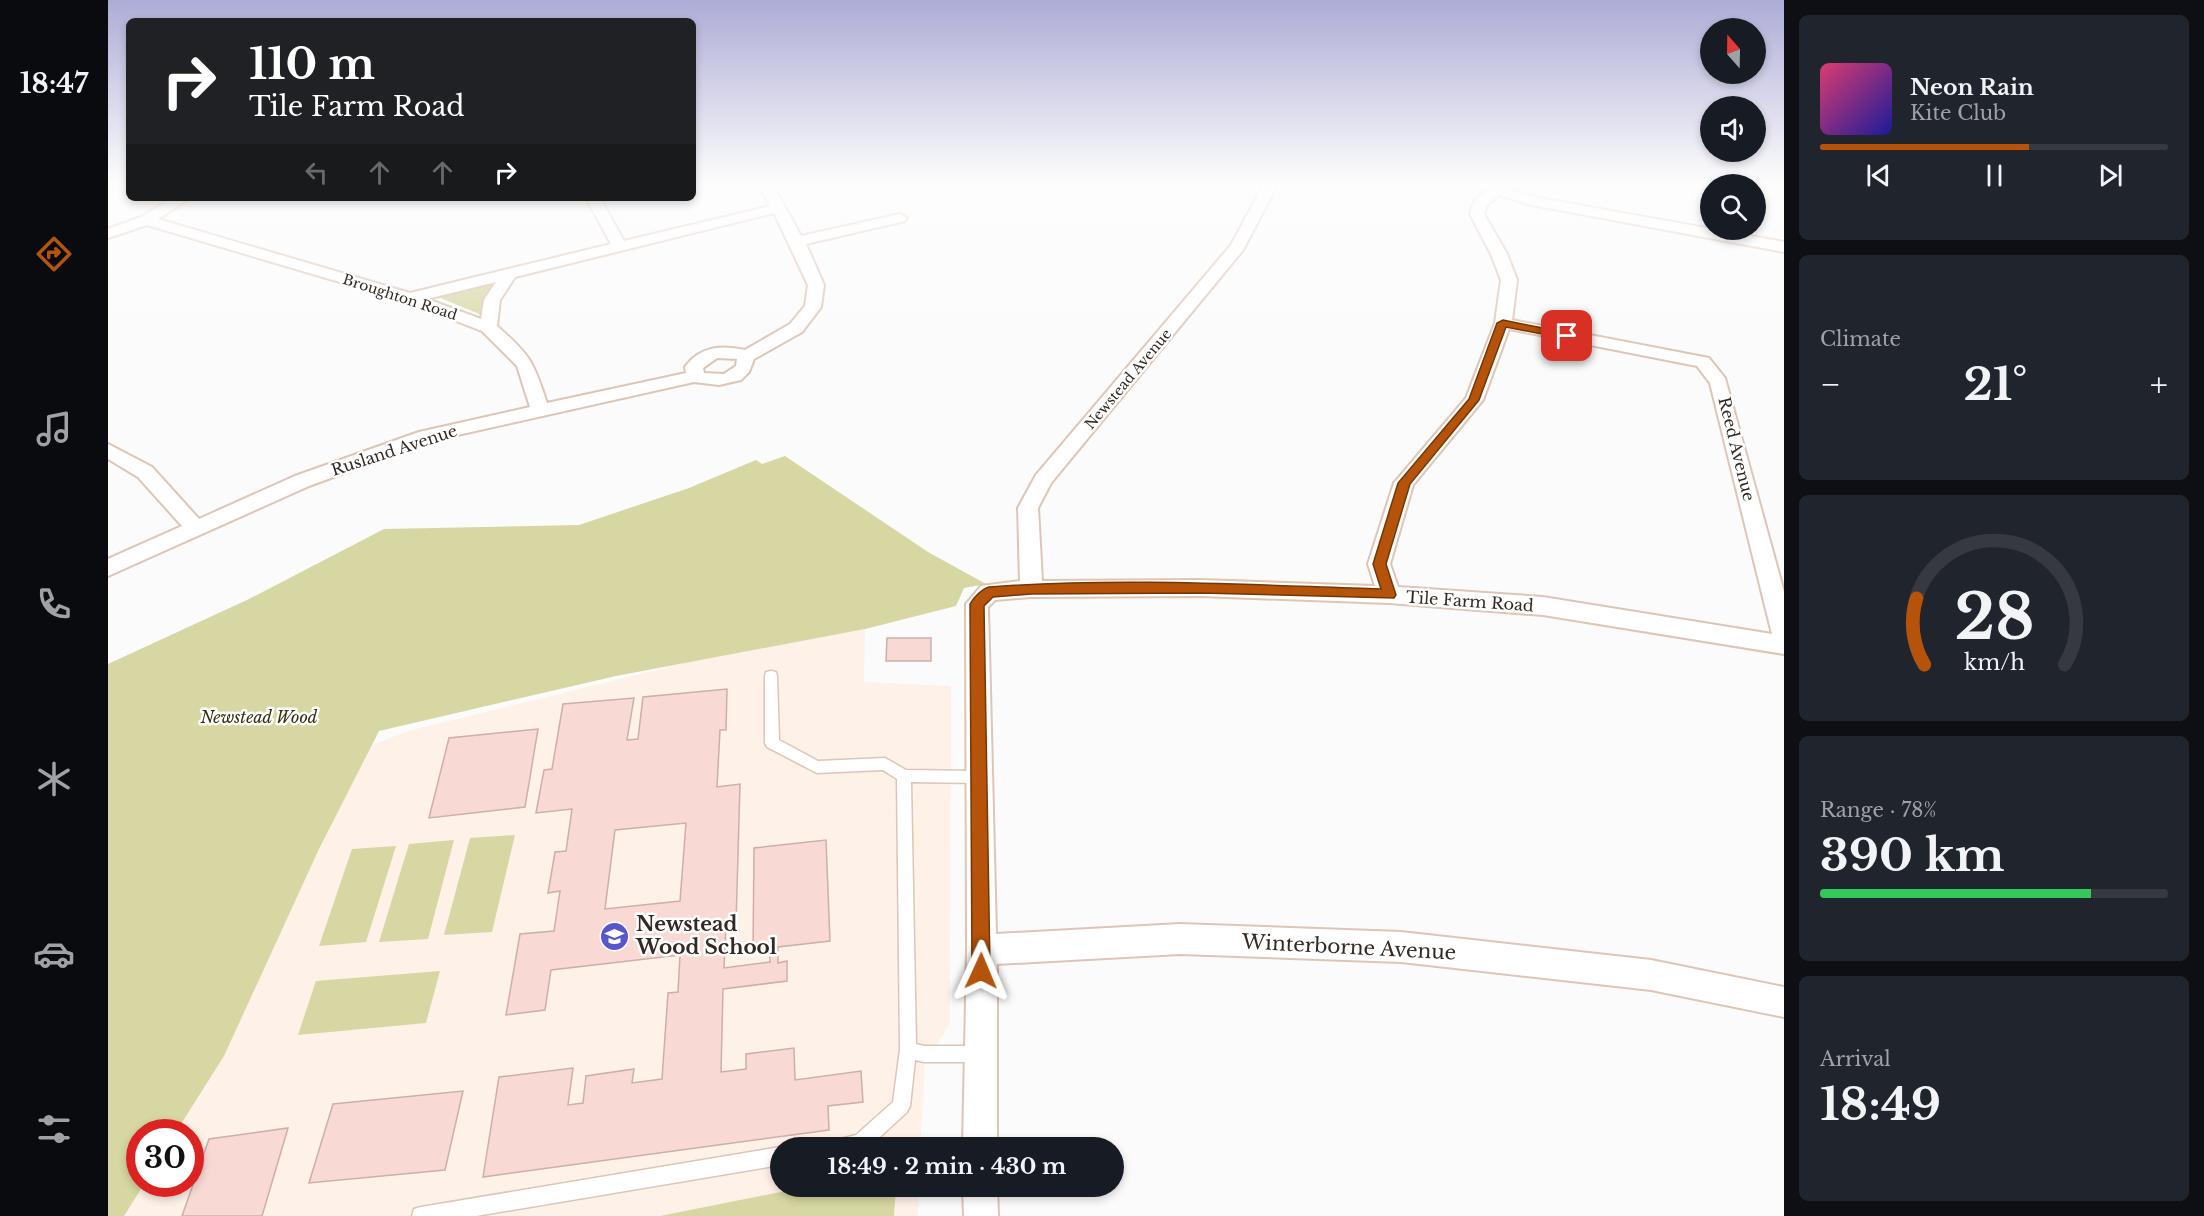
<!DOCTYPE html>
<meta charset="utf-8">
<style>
body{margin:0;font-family:"Libre Baskerville",serif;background:#20242c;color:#f1f3f6;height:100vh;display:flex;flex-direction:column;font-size:22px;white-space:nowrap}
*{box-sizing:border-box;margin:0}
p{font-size:20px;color:#9ea1a6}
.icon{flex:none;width:33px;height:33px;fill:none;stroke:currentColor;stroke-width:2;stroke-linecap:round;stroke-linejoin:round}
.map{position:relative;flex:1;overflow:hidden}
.panel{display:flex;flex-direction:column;gap:15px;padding:15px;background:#0d0f14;width:420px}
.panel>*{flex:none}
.hud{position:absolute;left:18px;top:18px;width:570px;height:183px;border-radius:9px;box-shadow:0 3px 9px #0003;background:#202124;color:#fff;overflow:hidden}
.needle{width:39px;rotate:340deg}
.fabs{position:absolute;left:1592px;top:18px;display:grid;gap:12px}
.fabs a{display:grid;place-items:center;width:66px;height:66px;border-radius:50%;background:#171b24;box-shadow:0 3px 9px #0003;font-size:30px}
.speed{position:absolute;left:18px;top:1119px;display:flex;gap:12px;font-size:30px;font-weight:700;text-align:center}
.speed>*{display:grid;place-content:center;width:78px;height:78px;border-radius:50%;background:#171b24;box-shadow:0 3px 9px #0003;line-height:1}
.speed .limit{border:9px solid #d22;background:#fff;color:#111}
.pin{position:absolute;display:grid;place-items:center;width:51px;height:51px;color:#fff;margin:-26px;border-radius:12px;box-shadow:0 3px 9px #0006}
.me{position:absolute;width:66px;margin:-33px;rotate:1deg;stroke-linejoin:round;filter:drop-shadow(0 0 4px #0008)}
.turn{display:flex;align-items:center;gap:21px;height:126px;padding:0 24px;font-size:27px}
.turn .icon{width:78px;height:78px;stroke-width:2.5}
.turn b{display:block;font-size:42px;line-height:51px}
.lanes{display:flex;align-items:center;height:57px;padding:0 24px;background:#0003;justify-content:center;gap:30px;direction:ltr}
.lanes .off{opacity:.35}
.big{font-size:45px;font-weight:700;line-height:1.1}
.panel .tile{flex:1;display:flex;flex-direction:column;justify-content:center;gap:9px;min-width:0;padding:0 21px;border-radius:9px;background:#20242c}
.panel .dial{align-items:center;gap:0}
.dial svg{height:156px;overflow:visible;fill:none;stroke:#363941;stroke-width:7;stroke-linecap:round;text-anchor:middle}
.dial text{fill:#f1f3f6;stroke:none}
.song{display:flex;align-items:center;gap:18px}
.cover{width:72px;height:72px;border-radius:9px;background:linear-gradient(135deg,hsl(340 70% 55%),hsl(240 70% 35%))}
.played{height:6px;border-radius:3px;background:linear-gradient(90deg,#b45309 60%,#363941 60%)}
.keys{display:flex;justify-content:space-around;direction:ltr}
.heat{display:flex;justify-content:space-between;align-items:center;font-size:33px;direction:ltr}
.charge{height:9px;border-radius:4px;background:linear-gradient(90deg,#34c759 78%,#363941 0)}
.trip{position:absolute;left:662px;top:1137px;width:354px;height:60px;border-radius:30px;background:#171b24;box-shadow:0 3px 9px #0003;font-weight:700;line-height:60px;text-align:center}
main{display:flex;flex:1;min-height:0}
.dock{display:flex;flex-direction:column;width:108px;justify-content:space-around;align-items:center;background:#090b0e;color:#9ea1a6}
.dock .icon{width:42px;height:42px}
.dock .current{color:#b45309}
.dock b{font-size:27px;color:#f1f3f6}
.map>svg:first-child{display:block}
</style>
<main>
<nav class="dock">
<b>18:47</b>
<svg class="icon current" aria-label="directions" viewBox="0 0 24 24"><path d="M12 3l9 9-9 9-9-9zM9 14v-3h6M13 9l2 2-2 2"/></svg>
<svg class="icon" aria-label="music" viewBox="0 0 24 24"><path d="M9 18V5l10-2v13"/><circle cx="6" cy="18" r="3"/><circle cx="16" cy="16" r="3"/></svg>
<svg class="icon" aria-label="phone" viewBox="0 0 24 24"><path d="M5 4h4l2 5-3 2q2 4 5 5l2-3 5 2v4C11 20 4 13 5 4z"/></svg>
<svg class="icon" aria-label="climate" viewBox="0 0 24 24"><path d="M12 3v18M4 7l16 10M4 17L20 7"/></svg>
<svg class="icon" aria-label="car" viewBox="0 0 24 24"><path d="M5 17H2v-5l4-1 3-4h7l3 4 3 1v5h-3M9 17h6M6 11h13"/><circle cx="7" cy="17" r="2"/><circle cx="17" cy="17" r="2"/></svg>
<svg class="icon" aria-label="filters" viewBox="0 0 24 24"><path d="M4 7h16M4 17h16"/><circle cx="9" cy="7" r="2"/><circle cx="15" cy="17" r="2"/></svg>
</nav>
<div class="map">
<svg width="1676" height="1216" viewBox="0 0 1676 1216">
<rect width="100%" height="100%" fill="#fbfbfb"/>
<polygon fill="#fef1e8" points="757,629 756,682 843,686 842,1023 829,1045 818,1047 812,1147 672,1148 672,1186 811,1187 810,1216 16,1216 36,1184 82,1184 82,1132 68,1132 116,1056 258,747 301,731 581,662"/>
<g fill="#d6d7a2">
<polygon points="387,283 377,300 376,316 330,297"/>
<polygon points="677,456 820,552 878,584 856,588 848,606 757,629 508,676 271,731 211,849 116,1056 68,1132 32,1132 32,1184 36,1184 16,1216 0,1216 0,664 141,599 276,529 471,525 581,488 648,460 654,464"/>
<polygon points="407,835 384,932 336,935 362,838"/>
<polygon points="346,840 320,939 271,942 301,844"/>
<polygon points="288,846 258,942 211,946 244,849"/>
<polygon points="332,971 318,1023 190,1035 208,981"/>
<polygon points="698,1187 788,1187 786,1216 552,1216"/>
</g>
<g fill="#f8d9d4" stroke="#cdaeaa" stroke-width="1.5" fill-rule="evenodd">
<polygon points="779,638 823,638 823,661 778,661"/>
<path d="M619 689 618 730H612L609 787 632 784 628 924 618 925 616 968 662 962V949L645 951 646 848 718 840 722 941 670 947V963L679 961V981L615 989 613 1072 638 1069V1054L686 1048 687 1080 753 1071 755 1102 720 1106 721 1130 375 1177 391 1077 465 1068 460 1105 475 1103 478 1076 526 1069 524 1083 554 1079 560 993 570 992 572 955 443 970 437 1010 398 1015 412 934 446 931 452 891 440 893 447 852 458 851 464 809 428 813 436 770 444 769 455 704 526 698 519 740 530 739 535 697ZM578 823 572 901 497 909 507 830Z"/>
<polygon points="430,729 417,807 321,818 341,738"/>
<polygon points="355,1091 337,1170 201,1183 225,1104"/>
<polygon points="180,1128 154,1216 74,1216 101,1139"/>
</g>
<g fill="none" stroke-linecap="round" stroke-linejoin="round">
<defs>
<g id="lane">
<polygon points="663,671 668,672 669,676 671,740 710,761 777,758 798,770 871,771 876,773 878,777 876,781 871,783 803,782 808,1044 816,1046 871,1046 877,1048 879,1054 877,1060 871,1062 816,1062 807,1060 802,1106 799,1112 760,1148 717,1148 720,1142 748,1135 785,1102 792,1050 789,779 775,770 709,773 659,747 657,743 657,676 658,672"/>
<polygon points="672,1147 672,1165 368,1216 304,1216 306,1209 313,1207"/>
</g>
<g id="street">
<path d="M649 182H663L693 236 792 214 799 218 797 221 698 244 716 285 713 307 694 332 646 359 641 372 633 380 611 385 586 382 323 441 201 486 0 576V559L74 526 30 477 0 459V444L44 467 91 519 187 476 311 432 422 407 409 366 374 331 296 301 39 225 0 238V229L33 217 65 198H82L50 219 302 293 503 244 478 198H492L516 241 662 206ZM666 213 700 285 697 306 682 324 637 350C614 345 592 346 577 367L578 373 439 403C425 361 422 355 389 326L392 300 407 277ZM388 282 376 300 373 319 319 299ZM609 358 629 359 628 366 616 374 596 373 595 368Z"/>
<path d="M1157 182H1171L1135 250 943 483 930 508 934 581 1093 580 1267 586 1260 564 1286 483 1358 398 1387 323 1393 280 1383 254 1362 214 1367 200 1378 191 1356 182H1379L1426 197 1676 242V252L1424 205 1391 195 1379 205 1376 214 1399 254 1409 280 1404 320 1601 358 1617 378 1676 592V654L1435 615 1281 603 1093 596 923 597 887 600 880 607 888 934 1072 924 1293 932 1543 960 1676 987V1017L1543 990 1293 962 1072 954 889 964V1148H855L859 950 858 604 873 586 912 581 910 508 928 475 1123 245ZM1401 329 1589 366 1602 383 1664 634 1435 597 1290 587 1282 564 1305 485 1375 400Z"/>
<polygon points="855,1186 889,1186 890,1216 856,1216"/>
</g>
</defs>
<use href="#lane" stroke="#dec5b5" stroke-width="3"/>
<use href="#street" stroke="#dec5b5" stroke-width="4"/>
<use href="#lane" fill="#fff" fill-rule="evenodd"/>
<use href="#street" fill="#fff" fill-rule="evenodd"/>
</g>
<linearGradient id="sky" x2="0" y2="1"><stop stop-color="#adacd6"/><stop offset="0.52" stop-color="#fdfdfd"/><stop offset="1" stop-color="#fdfdfd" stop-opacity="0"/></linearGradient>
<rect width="1676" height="353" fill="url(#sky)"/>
<path fill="#b45309" stroke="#753606" stroke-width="1.5" d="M1395 320 1459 333 1464 336 1459 339 1398 327 1371 400 1302 484 1278 564 1288 595 1286 598 1093 593 923 594 885 597 876 606 882 971 880 978 873 980 867 978 864 971 862 604C866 597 874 589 881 587 1011 577 1143 585 1273 589L1265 564 1290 483 1361 399 1389 323Z"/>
<defs>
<symbol id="school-disc" viewBox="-11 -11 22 22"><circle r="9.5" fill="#5956cd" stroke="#fff"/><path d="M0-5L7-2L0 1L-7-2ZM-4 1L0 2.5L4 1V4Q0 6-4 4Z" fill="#fff"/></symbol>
</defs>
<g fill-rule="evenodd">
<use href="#school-disc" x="490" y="920" width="33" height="33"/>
</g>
<g text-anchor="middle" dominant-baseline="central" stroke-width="5" stroke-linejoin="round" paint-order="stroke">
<g font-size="14" fill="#332923" stroke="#fff">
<text transform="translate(292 297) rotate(18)">Broughton Road</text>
<text transform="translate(1020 379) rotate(-50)">Newstead Avenue</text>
</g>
<g font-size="16" fill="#332923" stroke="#fff">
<text transform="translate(1629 449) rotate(76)">Reed Avenue</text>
<text transform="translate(286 450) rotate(-18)">Rusland Avenue</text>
<text transform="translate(1362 601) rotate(4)">Tile Farm Road</text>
</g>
<g font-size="16" font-style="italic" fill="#2f2f0b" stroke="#fff">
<text x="151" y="717">Newstead Wood</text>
</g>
<g font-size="20" font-weight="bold" fill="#332923" stroke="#fff" text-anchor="start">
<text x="528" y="924">Newstead<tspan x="528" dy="23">Wood School</tspan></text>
</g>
<g font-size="20" fill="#332923" stroke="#fff">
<text transform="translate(1241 947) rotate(3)">Winterborne Avenue</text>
</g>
</g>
</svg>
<div class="fabs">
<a><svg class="needle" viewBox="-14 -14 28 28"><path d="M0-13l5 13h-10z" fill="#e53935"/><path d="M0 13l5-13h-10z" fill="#9ea1a6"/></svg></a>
<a><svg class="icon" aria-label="sound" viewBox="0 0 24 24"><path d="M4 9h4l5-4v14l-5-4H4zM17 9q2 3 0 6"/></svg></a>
<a><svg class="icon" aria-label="search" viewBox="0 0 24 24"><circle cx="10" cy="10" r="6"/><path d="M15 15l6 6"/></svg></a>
</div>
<div class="speed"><div class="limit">30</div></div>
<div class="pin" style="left:1459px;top:336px;background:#d93025"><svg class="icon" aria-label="arrive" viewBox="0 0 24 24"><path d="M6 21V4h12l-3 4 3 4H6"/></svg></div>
<svg class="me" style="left:873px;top:971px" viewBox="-20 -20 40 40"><path d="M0-17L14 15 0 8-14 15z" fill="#b45309" stroke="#fff" stroke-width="4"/></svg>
<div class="trip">18:49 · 2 min · 430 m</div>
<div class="hud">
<div class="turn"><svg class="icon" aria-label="right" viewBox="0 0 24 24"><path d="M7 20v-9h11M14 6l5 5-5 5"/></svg><div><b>110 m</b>Tile Farm Road</div></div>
<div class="lanes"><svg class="icon off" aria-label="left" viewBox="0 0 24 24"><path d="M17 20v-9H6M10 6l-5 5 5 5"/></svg><svg class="icon off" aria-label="ahead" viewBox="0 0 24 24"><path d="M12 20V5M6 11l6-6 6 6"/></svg><svg class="icon off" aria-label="ahead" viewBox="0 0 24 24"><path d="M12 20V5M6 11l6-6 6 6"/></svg><svg class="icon" aria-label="right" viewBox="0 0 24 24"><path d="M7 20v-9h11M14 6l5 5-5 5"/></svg></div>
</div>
</div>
<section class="panel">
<div class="tile">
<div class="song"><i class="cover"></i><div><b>Neon Rain</b><p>Kite Club</p></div></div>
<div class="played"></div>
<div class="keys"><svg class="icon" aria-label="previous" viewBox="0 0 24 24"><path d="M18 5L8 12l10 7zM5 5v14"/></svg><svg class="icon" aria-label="pause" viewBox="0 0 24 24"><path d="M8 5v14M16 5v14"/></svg><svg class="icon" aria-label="next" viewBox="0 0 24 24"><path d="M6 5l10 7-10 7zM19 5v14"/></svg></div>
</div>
<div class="tile"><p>Climate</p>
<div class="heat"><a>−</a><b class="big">21°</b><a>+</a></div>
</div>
<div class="tile dial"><svg viewBox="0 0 100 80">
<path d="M14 69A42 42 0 1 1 86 69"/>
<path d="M14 69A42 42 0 0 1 10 35" stroke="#b45309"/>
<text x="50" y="56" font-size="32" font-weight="700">28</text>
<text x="50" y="72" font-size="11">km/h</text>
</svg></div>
<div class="tile"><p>Range · 78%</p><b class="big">390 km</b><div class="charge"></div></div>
<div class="tile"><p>Arrival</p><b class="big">18:49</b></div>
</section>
</main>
